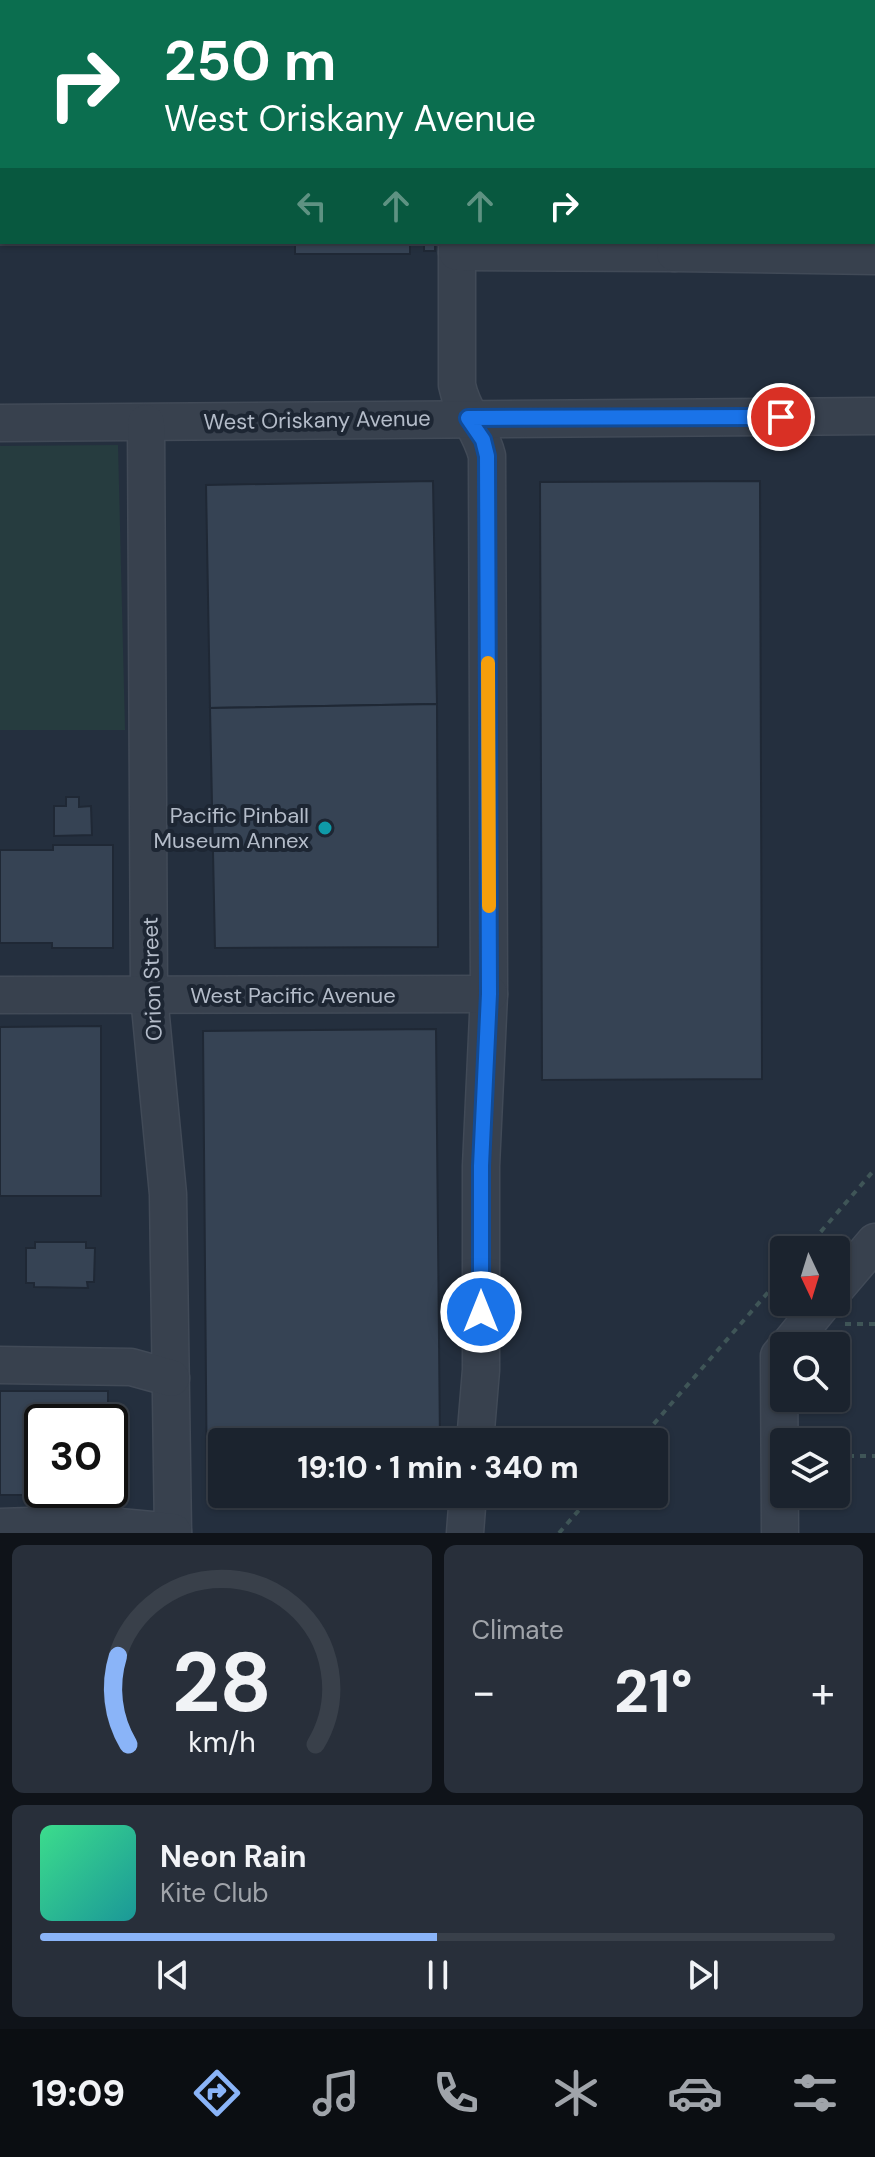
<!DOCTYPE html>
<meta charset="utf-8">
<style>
body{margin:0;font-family:"DM Sans",sans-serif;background:#282f3a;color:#f1f3f6;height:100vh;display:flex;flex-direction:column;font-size:30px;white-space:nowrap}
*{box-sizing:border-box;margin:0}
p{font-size:26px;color:#a0a4aa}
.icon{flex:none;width:44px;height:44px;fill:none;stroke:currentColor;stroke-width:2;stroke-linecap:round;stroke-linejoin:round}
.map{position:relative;height:1533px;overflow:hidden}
.side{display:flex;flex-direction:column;gap:12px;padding:12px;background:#0f1319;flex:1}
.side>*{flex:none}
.guide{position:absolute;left:0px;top:0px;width:876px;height:244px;box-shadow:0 2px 6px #0004,0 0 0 2px #39404a;background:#0b6e4f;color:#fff;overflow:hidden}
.needle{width:52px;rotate:176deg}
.tools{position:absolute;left:770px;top:1236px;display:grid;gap:16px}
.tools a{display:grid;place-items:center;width:80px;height:80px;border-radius:8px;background:#1b232e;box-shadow:0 2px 6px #0004,0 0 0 2px #39404a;font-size:40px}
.speed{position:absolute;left:24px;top:1404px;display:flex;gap:16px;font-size:40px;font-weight:700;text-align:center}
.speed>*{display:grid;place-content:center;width:104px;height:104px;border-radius:50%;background:#1b232e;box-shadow:0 2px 6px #0004,0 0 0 2px #39404a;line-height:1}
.speed .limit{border:4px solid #111;border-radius:12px;background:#fff;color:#111}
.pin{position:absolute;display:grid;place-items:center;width:68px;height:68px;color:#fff;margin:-34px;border:4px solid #fff;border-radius:50%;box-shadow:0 2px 8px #0007}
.me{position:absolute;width:88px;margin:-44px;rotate:0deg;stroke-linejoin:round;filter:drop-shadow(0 0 6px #0008)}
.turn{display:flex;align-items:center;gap:28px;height:168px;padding:0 32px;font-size:36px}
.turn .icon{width:104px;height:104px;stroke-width:2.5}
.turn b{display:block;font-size:56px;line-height:68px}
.lanes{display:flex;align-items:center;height:76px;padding:0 32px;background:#0003;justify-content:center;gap:40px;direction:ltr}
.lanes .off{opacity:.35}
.big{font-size:60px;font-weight:800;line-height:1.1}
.side .widget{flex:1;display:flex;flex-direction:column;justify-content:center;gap:12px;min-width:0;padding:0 28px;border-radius:12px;background:#282f3a}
.side .dial{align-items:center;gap:0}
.dial svg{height:208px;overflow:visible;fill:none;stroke:#39404a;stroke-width:7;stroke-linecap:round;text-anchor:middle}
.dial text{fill:#f1f3f6;stroke:none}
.song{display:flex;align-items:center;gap:24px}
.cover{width:96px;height:96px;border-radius:12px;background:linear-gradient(135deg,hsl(150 70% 55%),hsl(180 70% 35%))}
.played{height:8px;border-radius:4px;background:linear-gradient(90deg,#8ab4f8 50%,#39404a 50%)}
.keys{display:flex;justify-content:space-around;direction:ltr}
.heat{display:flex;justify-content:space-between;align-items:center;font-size:44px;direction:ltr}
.side .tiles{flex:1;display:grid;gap:12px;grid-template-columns:1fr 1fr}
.widget:last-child{grid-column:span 2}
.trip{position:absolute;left:208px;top:1428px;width:460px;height:80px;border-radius:8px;background:#1b232e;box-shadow:0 2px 6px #0004,0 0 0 2px #39404a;font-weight:800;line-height:80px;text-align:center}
.tabs{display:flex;height:128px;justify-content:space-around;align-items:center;background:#0b0e12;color:#a0a4aa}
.tabs .icon{width:56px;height:56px}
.tabs .selected{color:#8ab4f8}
.tabs b{font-size:36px;color:#f1f3f6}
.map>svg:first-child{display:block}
</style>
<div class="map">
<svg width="875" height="1533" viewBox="0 0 875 1533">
<rect width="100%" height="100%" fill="#242f3e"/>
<polygon fill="#263c3f" points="118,445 125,730 0,730 0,446"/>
<g fill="#364354" stroke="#1f2835" stroke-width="2">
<rect x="293" y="0" width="141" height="2"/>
<polygon points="874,24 875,24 875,243 874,242"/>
<rect x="295" y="242" width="115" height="12"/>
<rect x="424" y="242" width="11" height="9"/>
<polygon points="433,481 437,704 210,708 206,485"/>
<polygon points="760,481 762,1079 542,1080 540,482"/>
<polygon points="437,704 438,947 215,948 210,708"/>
<polygon points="66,797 79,797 79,807 91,806 92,835 54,836 54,806 66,806"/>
<polygon points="53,845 113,845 113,948 52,948 52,943 0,943 0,850 53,850"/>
<polygon points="101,1026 101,1196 0,1196 0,1027"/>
<polygon points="436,1029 440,1442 222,1442 222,1494 440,1494 440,1499 207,1501 203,1031"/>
<polygon points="35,1242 86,1242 86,1248 95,1248 94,1282 87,1282 88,1288 34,1287 34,1283 26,1283 26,1248 35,1248"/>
<polygon points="0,1391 108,1391 108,1422 42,1422 42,1490 107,1490 107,1495 0,1495"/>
</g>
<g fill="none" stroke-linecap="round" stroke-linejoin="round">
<defs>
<g id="minor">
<polyline points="457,0 457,2"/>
<polyline points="604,0 604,2"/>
<polyline points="720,2 721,0"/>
<path d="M457 242V385C462 412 481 430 487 456L489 994 481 1166V1370L475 1442"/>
<polyline points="457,252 675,253 675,242"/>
<polyline points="675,253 875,256"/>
<polyline points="0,423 875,416"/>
<polyline points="146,423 149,996 168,1194 173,1533"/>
<polyline points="0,995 489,994"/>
<polyline points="836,1288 875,1242"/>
<polyline points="788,1346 824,1302"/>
<polyline points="0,1365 131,1367 171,1378"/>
<polyline points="0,1527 87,1524 173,1532"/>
<polyline points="465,1533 468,1494"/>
<polyline points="780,1533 779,1356 784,1350"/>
</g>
</defs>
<use href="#minor" stroke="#414a57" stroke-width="39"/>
<g stroke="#3f5557" stroke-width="4" stroke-dasharray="6 6" stroke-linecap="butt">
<polyline points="805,1250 875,1169"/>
<polyline points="845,1324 875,1324"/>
<polyline points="638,1442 784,1274"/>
<polyline points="836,1456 875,1456"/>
<polyline points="559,1533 593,1494"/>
</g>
<use href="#minor" stroke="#38414e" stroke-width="36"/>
</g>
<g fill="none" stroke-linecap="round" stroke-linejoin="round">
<defs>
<polyline id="route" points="481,1312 481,1166 489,994 487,456 483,440 468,418 781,417"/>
</defs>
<use href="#route" stroke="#114b97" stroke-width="20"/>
<use href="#route" stroke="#1a73e8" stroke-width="14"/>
<polyline stroke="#f59e0b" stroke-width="14" points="488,663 489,906"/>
</g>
<circle fill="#0f9aa8" stroke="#1d2633" stroke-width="3" cx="325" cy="828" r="8"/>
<g text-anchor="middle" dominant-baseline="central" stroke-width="8" stroke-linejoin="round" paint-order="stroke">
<g font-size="22" fill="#b4bcc9" stroke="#1d2633">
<text transform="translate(317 420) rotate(-1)">West Oriskany Avenue</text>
<text transform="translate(152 979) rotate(-92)">Orion Street</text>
<text x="293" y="995">West Pacific Avenue</text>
</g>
<g font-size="22" fill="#b4bcc9" stroke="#1d2633" text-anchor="end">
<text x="309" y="815">Pacific Pinball<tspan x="309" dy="25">Museum Annex</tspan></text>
</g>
</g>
</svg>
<div class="tools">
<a><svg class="needle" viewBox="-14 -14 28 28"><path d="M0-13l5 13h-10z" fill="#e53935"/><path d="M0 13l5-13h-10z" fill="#a0a4aa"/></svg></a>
<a><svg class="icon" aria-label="search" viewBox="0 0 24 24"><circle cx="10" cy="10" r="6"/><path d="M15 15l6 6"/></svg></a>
<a><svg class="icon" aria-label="layers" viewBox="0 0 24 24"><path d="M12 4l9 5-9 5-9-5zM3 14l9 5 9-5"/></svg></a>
</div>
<div class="speed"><div class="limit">30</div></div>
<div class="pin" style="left:781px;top:417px;background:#d93025"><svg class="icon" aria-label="arrive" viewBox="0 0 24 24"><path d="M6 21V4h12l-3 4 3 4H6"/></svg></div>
<svg class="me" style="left:481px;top:1312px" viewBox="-20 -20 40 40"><circle r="17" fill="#1a73e8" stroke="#fff" stroke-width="3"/><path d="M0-11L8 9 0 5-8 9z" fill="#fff"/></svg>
<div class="trip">19:10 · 1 min · 340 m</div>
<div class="guide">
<div class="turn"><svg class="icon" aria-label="right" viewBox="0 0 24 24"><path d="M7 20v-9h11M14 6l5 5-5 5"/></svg><div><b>250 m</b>West Oriskany Avenue</div></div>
<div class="lanes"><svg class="icon off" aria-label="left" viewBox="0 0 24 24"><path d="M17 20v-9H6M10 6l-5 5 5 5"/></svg><svg class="icon off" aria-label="ahead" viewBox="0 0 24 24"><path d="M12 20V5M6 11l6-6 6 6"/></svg><svg class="icon off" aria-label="ahead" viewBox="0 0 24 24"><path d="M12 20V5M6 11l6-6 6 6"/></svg><svg class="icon" aria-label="right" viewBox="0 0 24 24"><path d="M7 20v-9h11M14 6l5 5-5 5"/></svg></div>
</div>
</div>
<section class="side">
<div class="tiles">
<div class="widget dial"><svg viewBox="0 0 100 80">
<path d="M14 69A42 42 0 1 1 86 69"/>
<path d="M14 69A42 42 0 0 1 10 35" stroke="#8ab4f8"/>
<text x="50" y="56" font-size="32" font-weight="700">28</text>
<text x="50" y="72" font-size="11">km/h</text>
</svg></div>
<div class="widget"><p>Climate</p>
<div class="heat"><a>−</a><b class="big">21°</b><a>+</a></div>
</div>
<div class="widget">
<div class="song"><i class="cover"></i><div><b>Neon Rain</b><p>Kite Club</p></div></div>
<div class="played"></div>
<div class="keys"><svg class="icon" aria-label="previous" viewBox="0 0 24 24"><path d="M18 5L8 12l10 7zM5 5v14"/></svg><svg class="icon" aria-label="pause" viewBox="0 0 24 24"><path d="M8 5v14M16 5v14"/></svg><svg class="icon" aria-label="next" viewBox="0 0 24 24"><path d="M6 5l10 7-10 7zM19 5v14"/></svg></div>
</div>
</div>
</section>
<nav class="tabs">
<b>19:09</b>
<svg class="icon selected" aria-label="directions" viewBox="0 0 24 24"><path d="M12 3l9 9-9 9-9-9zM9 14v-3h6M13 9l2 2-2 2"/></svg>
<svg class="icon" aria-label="music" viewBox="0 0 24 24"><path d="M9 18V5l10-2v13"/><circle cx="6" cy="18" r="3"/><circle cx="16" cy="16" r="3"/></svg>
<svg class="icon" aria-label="phone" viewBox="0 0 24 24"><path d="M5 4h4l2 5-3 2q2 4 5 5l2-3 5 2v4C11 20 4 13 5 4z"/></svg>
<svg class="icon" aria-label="climate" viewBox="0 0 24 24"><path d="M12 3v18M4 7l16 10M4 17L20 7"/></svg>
<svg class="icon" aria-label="car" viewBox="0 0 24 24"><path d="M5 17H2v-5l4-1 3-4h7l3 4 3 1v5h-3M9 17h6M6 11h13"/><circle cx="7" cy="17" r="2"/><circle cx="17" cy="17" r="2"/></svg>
<svg class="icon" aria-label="filters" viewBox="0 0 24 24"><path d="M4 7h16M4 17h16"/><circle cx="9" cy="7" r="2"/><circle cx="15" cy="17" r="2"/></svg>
</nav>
